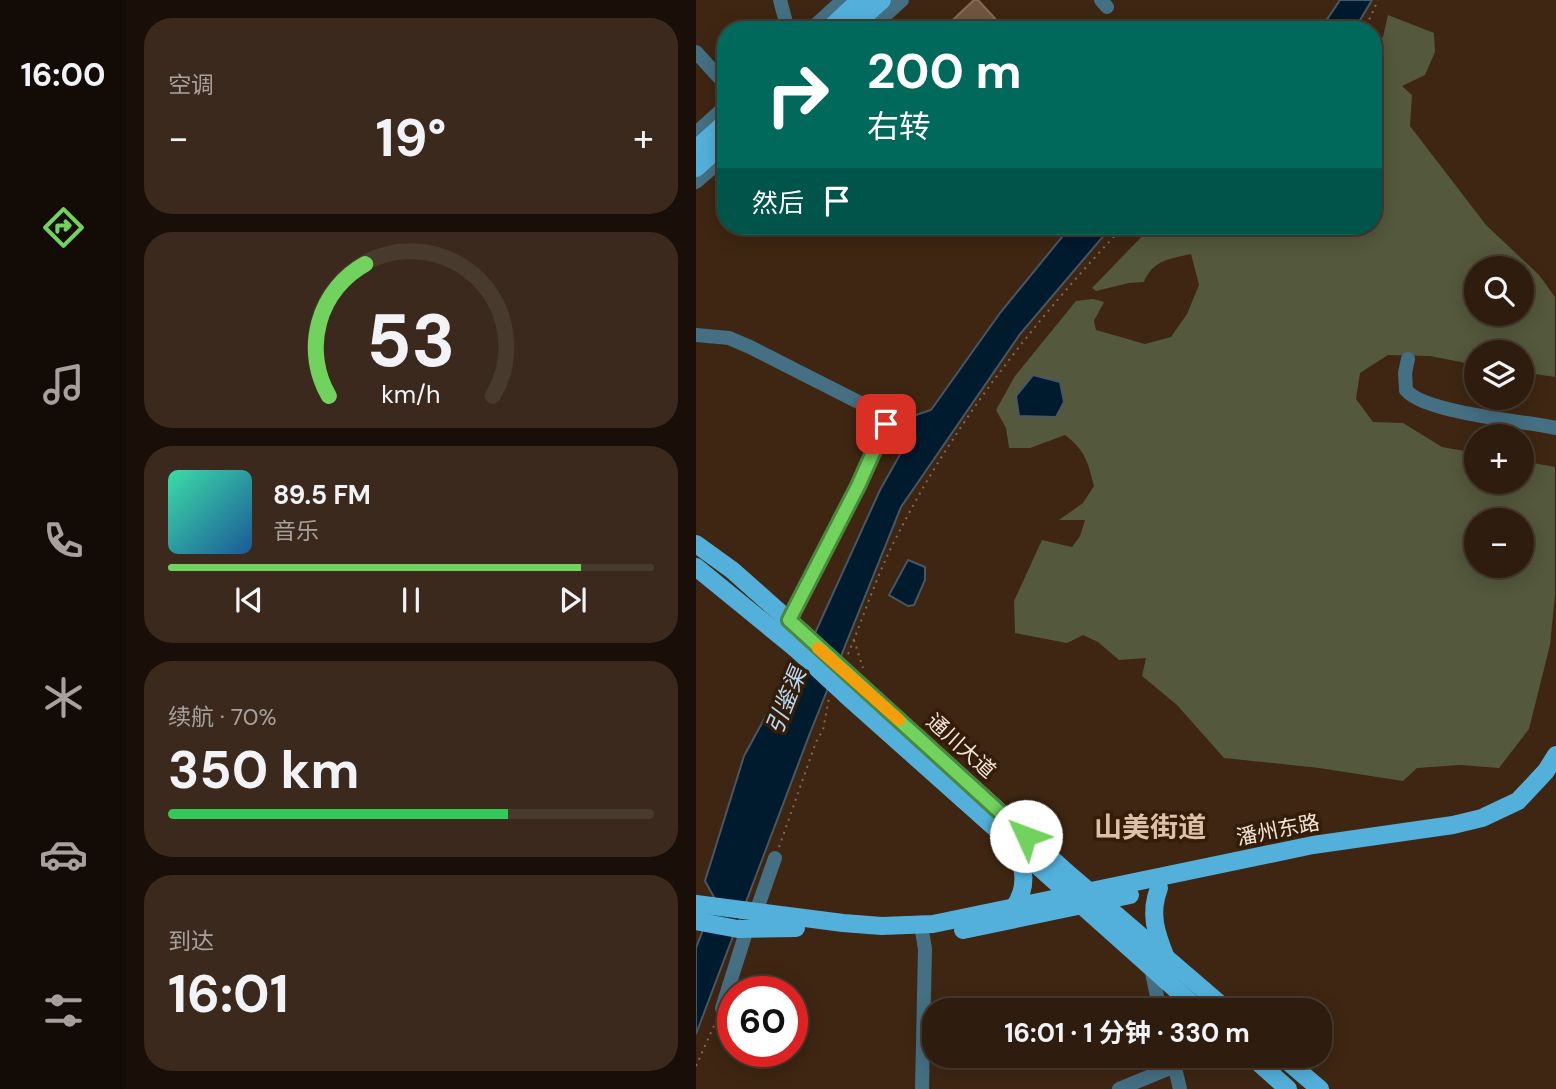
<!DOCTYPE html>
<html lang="zh">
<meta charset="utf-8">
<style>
body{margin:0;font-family:"DM Sans","Noto Sans SC",sans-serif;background:#3a291c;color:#f1f3f6;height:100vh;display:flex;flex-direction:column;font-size:26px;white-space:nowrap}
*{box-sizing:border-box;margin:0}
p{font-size:23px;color:#a7a19e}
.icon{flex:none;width:38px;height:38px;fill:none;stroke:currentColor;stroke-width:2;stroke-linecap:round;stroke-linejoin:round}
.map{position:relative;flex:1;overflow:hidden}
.drawer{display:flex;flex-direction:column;gap:18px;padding:18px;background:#190f08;width:570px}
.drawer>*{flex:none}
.top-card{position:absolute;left:21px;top:21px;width:665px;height:214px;border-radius:28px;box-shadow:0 4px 18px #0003,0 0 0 2px #493a2e;background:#00695c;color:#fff;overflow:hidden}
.fabs{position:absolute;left:768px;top:256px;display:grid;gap:14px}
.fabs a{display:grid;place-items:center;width:70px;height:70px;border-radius:50%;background:#2e1c0e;box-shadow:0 4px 18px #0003,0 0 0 2px #493a2e;font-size:35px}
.speed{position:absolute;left:21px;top:976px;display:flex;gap:14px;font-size:35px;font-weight:700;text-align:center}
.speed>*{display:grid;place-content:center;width:91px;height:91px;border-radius:50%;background:#2e1c0e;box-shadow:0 4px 18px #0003,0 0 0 2px #493a2e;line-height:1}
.speed .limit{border:10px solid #d22;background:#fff;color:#111}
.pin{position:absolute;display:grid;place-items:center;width:60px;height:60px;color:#fff;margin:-30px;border-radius:14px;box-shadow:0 4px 10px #0006}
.me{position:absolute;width:77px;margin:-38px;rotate:313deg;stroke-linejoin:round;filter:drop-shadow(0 0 5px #0008)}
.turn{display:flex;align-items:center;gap:24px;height:147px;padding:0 35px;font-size:32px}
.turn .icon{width:91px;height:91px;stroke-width:2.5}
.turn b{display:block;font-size:49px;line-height:60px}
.then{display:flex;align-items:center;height:66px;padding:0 35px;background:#0003;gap:14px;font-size:26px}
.big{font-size:52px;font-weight:700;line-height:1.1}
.drawer .card{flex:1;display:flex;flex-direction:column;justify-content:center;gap:10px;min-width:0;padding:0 24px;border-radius:28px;background:#3a291c}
.drawer .dial{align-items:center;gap:0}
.dial svg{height:182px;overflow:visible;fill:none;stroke:#493a2e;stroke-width:7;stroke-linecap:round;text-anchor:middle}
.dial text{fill:#f1f3f6;stroke:none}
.song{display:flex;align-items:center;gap:21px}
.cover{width:84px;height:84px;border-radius:10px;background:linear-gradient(135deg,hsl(160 70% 55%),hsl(210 70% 35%))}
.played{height:7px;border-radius:4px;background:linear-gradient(90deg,#71d25e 85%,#493a2e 85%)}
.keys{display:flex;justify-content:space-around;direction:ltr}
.heat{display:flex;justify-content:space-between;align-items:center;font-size:38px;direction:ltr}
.charge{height:10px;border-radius:5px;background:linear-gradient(90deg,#34c759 70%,#493a2e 0)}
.trip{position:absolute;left:226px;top:998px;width:410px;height:70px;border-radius:28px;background:#2e1c0e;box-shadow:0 4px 18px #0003,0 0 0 2px #493a2e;font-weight:700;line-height:70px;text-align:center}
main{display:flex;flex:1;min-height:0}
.tabs{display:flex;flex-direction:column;width:126px;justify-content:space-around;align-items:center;background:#120b06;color:#a7a19e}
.tabs .icon{width:49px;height:49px}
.tabs .selected{color:#71d25e}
.tabs b{font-size:32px;color:#f1f3f6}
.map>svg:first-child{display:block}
</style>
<main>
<nav class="tabs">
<b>16:00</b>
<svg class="icon selected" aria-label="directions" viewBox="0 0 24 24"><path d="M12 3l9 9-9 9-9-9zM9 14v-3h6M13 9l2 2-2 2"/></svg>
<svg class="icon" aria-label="music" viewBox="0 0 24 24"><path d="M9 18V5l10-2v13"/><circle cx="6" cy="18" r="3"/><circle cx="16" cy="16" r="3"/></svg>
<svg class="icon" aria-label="phone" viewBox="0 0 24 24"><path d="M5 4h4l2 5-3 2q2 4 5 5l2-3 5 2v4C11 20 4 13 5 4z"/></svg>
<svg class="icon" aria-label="climate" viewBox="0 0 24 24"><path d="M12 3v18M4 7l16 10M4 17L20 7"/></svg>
<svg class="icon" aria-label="car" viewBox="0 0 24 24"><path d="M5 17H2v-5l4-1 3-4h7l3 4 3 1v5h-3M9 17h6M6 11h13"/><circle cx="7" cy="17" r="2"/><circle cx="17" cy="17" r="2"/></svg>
<svg class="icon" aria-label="filters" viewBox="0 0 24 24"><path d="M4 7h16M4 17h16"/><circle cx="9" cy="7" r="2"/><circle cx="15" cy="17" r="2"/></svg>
</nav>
<section class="drawer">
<div class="card"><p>空调</p>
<div class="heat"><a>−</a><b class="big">19°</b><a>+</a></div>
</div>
<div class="card dial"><svg viewBox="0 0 100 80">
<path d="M14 69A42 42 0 1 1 86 69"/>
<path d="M14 69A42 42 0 0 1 30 11" stroke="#71d25e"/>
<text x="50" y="56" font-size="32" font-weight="700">53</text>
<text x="50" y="72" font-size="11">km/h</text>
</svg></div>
<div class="card">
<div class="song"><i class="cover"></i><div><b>89.5 FM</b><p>音乐</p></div></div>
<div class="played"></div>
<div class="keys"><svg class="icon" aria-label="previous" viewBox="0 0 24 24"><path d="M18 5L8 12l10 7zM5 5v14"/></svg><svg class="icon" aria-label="pause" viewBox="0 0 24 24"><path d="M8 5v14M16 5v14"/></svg><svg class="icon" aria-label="next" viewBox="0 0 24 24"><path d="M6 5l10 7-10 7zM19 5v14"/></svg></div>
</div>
<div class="card"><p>续航 · 70%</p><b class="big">350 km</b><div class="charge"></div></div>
<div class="card"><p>到达</p><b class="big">16:01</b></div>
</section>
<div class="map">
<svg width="860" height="1089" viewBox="0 0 860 1089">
<rect width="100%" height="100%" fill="#3e2612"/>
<path fill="#54583c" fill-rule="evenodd" d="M692 15 738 33 739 52 729 75 706 86 716 95 714 126 790 225 843 275 859 297V377L826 372V352H780V365L734 356 692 355 664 373 660 399 677 422 707 423 746 447 780 453V481H826V461L859 467V595L854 645 833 729 803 768 764 765 721 768 707 781 623 768 528 758 481 705 446 676 450 658 423 660 402 642 387 635 371 643 319 633 318 601 346 540 376 547 384 536 389 520H363L387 503 398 486C392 462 389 450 369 435L334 448H313L310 428 300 410 319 376 380 301 397 299 408 302 398 321 400 330 449 344 475 337 491 314 503 285 495 254C473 259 457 260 448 282L433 283 400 291 396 288 456 226H677V46L687 37ZM780 268H826V313H780ZM780 520H826V565H780Z"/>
<g fill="#001a2e" stroke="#495761" stroke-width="2">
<polygon points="644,0 676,0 658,30 620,30 632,18"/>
<polygon points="375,226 416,226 324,334 205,507 114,733 0,1034 0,948 19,899 9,881 48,756 89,681 100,675 184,490 219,428 214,424 217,416 235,410 304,313"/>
<polygon points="337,375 364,382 368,402 360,417 323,416 320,396"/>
<polygon points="212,560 229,567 229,580 218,605 212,606 193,595"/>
</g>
<polygon fill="#705640" stroke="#876c55" stroke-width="2" points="278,0 282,0 305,25 300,30 246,30"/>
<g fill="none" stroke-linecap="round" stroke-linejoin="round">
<g stroke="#7f6958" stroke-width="2" stroke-dasharray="2 5" stroke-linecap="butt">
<polyline points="664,30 674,18 682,0"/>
<polyline points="158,640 167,668"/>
<path d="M152 654C168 616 180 577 199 540 257 424 339 320 428 226"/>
<polyline points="83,847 120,742 127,730 133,698"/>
<polyline points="0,1066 21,1019"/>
</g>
<g stroke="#456f83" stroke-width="14">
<polyline points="84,0 92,30"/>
<polyline points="405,0 411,7"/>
<polyline points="114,30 147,0"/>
<polyline points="173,30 206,0"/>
<polyline points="0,52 30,85"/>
<polyline points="0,133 30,106"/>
<polyline points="0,182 30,156"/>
<polyline points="0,335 33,338 54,347 182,412 189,420 189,429 162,486 87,628"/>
<path d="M712 359 709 373 710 390C728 413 828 421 860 428"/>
<polyline points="60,912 79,858"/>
<polyline points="225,925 229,949 226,1089"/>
<polyline points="455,968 464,1010"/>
<polyline points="26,1008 51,929"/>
<polyline points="476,1055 484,1089"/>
<polyline points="423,1089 479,1066"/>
</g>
<g stroke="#53b0db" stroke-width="18">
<polyline points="132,30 164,0"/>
<polyline points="153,30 186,0"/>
<polyline points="0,149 30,122"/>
<polyline points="0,168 30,141"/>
<polyline points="0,544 36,570 107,633"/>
<polyline points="0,567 99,648"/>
<polyline points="160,682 367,869 531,1010"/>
<polyline points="151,696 503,1010"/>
<path d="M463 888C453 914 460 933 470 958"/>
<polyline points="0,904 147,923 186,926 237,924 617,845 757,825 786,818 822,801 850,771 860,755"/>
<path d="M319 906C332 886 328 868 320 847"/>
<polyline points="0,921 42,929 100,928"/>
<polyline points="267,930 434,895"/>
<polyline points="554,1055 592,1089"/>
<polyline points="584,1055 624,1089"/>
</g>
<g stroke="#53b0db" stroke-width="18">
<polyline points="107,633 160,682"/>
<polyline points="99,648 151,696"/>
</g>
</g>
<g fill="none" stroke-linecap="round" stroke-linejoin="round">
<defs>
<polyline id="route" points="190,424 162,486 93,620 330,836"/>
</defs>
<use href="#route" stroke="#49883d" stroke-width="18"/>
<use href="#route" stroke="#71d25e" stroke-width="12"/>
<polyline stroke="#f59e0b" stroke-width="12" points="122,648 203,720"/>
</g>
<g text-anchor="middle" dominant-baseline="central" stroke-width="7" stroke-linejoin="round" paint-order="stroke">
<g font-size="21" fill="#f4e4d8" stroke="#331c08">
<text transform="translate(265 746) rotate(42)">通川大道</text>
<text transform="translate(582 830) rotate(-11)">潘州东路</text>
</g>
<g font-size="23" font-style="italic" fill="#b9ddfc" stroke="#331c08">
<text transform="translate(90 701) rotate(-68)">引鉴渠</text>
</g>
<g font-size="28" font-weight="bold" fill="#debfa7" stroke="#331c08">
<text x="454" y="827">山美街道</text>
</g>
</g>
</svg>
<div class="fabs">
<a><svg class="icon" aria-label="search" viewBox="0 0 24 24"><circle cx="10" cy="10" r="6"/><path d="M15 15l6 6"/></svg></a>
<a><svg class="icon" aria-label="layers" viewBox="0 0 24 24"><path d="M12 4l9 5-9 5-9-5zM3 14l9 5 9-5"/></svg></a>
<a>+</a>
<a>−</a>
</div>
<div class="speed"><div class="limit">60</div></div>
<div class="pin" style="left:190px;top:424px;background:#d93025"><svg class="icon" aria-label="arrive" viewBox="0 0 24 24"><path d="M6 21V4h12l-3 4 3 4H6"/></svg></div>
<svg class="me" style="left:330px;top:836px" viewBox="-20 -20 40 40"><circle r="19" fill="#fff"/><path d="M0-13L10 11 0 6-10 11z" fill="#71d25e"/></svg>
<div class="trip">16:01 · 1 分钟 · 330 m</div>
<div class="top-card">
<div class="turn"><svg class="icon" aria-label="right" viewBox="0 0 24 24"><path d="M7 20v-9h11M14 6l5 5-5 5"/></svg><div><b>200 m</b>右转</div></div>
<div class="then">然后<svg class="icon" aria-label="arrive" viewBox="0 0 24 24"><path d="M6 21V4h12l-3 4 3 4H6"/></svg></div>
</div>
</div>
</main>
